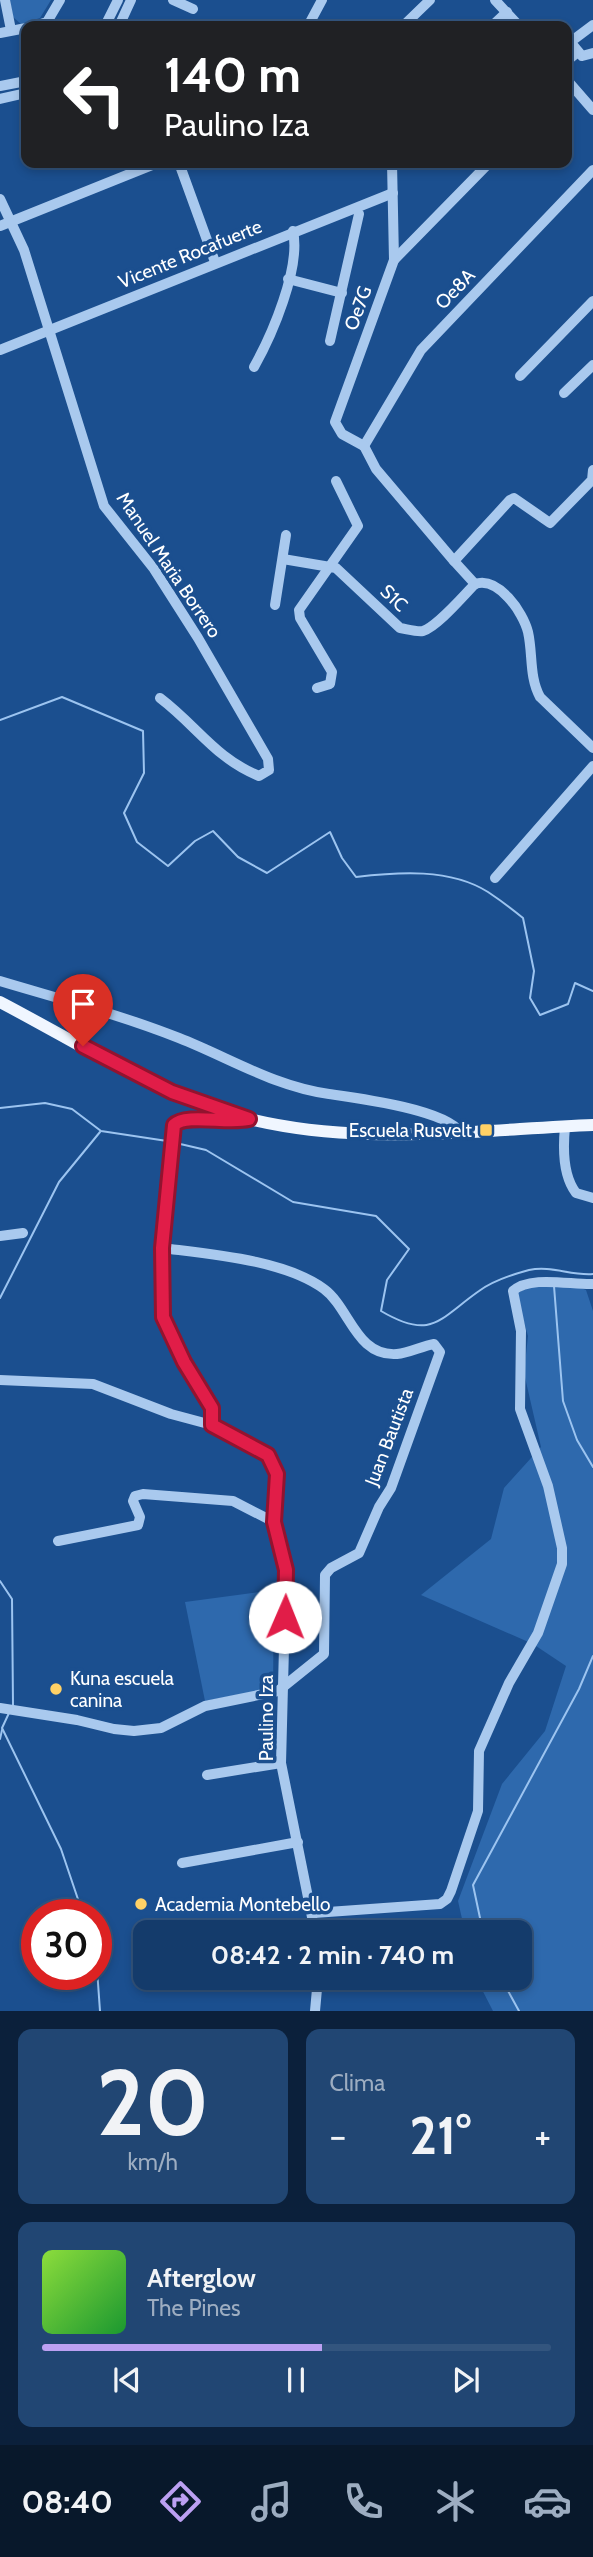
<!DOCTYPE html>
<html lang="es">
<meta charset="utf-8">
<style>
body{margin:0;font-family:Cabin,sans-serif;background:#214673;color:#f1f3f6;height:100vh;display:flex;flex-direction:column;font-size:26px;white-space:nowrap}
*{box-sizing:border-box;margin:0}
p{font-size:23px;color:#9dadc1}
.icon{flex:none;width:38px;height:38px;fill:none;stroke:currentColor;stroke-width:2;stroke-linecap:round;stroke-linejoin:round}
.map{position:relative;height:2011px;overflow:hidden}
.details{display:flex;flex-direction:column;gap:18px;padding:18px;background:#0b203b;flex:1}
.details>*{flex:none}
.hud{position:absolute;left:21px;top:21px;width:551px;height:147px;border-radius:14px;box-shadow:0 4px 10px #0003,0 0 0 2px #33557e;background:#202124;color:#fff;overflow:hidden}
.speed{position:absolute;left:21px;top:1899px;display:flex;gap:14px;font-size:35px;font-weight:700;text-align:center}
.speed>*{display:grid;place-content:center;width:91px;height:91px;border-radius:50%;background:#143b6b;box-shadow:0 4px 10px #0003,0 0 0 2px #33557e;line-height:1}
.speed .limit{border:10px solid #d22;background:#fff;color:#111}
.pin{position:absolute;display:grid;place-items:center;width:60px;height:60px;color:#fff;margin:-72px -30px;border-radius:50% 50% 50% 0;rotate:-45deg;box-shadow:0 0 7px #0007}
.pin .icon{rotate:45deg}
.me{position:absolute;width:77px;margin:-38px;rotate:1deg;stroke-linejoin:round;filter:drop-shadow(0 0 5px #0008)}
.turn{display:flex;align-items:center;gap:24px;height:147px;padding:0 28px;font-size:32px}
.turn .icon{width:91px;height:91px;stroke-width:2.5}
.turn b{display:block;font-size:49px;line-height:60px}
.big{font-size:52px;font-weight:800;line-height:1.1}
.details .tile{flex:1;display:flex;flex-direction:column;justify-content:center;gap:10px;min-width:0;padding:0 24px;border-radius:14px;background:#214673}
.details .dial{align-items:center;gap:0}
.dial b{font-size:91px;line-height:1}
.song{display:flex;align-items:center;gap:21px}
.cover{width:84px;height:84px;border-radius:10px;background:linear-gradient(135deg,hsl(90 70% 55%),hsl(130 70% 35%))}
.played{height:7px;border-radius:4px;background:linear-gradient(90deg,#bca0f2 55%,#33557e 55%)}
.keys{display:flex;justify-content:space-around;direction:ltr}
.heat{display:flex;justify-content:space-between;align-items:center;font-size:38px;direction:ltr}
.details .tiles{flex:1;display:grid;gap:18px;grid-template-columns:1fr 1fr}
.tile:last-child{grid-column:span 2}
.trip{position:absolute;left:133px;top:1920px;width:399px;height:70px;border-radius:14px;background:#143b6b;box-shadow:0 4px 10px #0003,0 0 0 2px #33557e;font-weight:800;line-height:70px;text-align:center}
.tab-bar{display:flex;height:112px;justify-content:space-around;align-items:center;background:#08182b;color:#9dadc1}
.tab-bar .icon{width:49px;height:49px}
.tab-bar .selected{color:#bca0f2}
.tab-bar b{font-size:32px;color:#f1f3f6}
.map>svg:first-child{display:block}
</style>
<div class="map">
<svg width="593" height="2011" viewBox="0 0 593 2011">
<rect width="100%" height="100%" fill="#1b4f8f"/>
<g fill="#2e69ad">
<polygon points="10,0 51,0 40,18 21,24 13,17"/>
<polygon points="565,1282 586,1290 593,1311 593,2011 493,2011 476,1978 520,1978 520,1932 465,1932 458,1901 502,1784 545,1731 566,1666 533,1644 421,1595 491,1539 504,1488 541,1447 524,1373 528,1336 516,1294 537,1283"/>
<polygon points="274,1590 273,1688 205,1701 185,1602"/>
</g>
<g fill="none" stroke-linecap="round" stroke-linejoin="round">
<g stroke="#9cc4f0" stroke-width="2">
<path d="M0 720 62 697 143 731 144 773 124 813 137 842 168 866 195 841 213 831 238 857 267 873 330 832 342 858 356 877C398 872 450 868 488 892 500 900 512 909 523 918L534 971 530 998 540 1015 568 1004 575 983 593 991"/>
<polyline points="0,1108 45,1103 72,1109 101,1131 167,1141"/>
<path d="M176 1143 206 1150 293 1202 376 1216 409 1249 387 1280 381 1311C432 1341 439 1319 479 1291 491 1282 514 1274 529 1270 551 1265 571 1276 593 1274"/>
<polyline points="554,1286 563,1401 577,1440 593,1467"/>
<polyline points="0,1298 59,1182 100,1132"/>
<polyline points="0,1581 12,1599 13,1705"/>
<polyline points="9,1713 2,1728 61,1849 83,1914"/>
<polyline points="0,1739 2,1730"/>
<polyline points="483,1932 473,1885 579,1689 593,1656"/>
<polyline points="96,1955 100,2011"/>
<polyline points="501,1978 519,2011"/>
</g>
<g stroke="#a9c9ee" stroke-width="10">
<polyline points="5,0 11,30"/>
<polyline points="173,0 193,9"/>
<polyline points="495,0 519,26"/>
<polyline points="593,25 573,40 572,44 582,56 593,53"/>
<polyline points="35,26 47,22 60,0"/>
<polyline points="105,26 118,0"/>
<polyline points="119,26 131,0"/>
<polyline points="308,26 322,0"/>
<polyline points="403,26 430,0"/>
<polyline points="492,26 507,12"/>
<polyline points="0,33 26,28"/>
<polyline points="567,61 578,52"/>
<polyline points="567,80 593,110"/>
<polyline points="0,86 26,81"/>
<polyline points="0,99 26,93"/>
<polyline points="179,163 215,262"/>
<path d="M0 199 24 250 104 506 154 569 198 638 268 759 269 770 259 776C215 758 197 726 160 698"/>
<polyline points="0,226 157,163"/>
<polyline points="394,260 489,163"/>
<polyline points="288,279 342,293"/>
<polyline points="330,341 359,214"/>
<polyline points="0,350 393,193"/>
<path d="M254 367C272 335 301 268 293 231"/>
<polyline points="520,376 593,301"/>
<polyline points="564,393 593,365"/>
<polyline points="364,446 421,350 593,170"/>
<polyline points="364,446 342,434 335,422 394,260 392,163"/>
<polyline points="364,446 376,469 454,561"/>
<path d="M283 559 336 568 400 628C407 629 416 632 423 631 438 626 463 596 475 584"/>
<polyline points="475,584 454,561 510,500 514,498 550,523 592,480 593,470"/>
<path d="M475 584C498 576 523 612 528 632 533 654 529 677 540 697L593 748"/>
<polyline points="275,605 286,535"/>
<polyline points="317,688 330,684 332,672 300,618 299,610 358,526 336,481"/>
<polyline points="495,878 593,766"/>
<path d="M0 981C60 999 121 1015 179 1038 230 1058 273 1086 329 1094 357 1098 444 1109 460 1132"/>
<path d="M249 1119C228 1124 186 1113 174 1125L162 1248 163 1317 184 1362 212 1408V1425L268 1455 277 1474 274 1522 286 1570 281 1763 315 1932"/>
<path d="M565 1127C563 1147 563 1176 576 1193L593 1198"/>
<polyline points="0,1236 23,1233"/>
<polyline points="0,1380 93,1384 171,1414 212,1425"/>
<polyline points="58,1541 138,1525 140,1517 133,1501 135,1496 143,1494 233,1501 274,1522"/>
<path d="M0 1708 77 1720 114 1729 134 1731 161 1728 205 1706 278 1691 324 1654 325 1575 331 1568 359 1553 379 1507 391 1488 440 1352 434 1344C422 1346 409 1353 397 1354 356 1357 350 1308 324 1289 285 1260 209 1254 162 1248"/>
<polyline points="207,1775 281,1763"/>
<polyline points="182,1863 298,1842"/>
<path d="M314 1913 440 1904 447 1899 451 1891 478 1811 479 1751 509 1683 538 1633 562 1564V1548L548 1486 520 1409 521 1331 513 1291C530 1275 571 1285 593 1284"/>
<polyline points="315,2011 318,1978"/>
</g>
<path stroke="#f0f6ff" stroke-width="12" d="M0 1002C73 1040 145 1087 224 1112 342 1149 471 1130 593 1125"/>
</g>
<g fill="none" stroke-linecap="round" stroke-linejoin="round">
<defs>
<path id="route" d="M83 1046 172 1092 249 1119C227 1124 186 1113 174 1125L162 1248 163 1317 184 1362 212 1408V1425L268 1455 277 1474 274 1522 286 1570 285 1617"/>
</defs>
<use href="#route" stroke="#92132f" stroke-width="18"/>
<use href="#route" stroke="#e11d48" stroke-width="12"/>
</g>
<g fill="#ffd166" stroke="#1b4f8f" stroke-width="2.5">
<rect x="479" y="1123" width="14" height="14" rx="3.5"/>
<circle cx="56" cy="1689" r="7"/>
<circle cx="141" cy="1904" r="7"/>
</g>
<g text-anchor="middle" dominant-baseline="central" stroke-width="7" stroke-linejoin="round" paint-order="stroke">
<g font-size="19" fill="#fff" stroke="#1b4f8f">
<text transform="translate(190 254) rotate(-22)">Vicente Rocafuerte</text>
<text transform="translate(455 289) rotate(-46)">Oe8A</text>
<text transform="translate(358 308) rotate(-70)">Oe7G</text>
<text transform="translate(169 565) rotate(56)">Manuel Maria Borrero</text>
<text transform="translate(394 598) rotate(43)">S1C</text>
<text transform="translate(389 1437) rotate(-69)">Juan Bautista</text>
<text transform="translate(266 1718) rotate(-90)">Paulino Iza</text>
</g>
<g font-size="19" fill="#fff" stroke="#1b4f8f" text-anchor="start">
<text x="472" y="1130" text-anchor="end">Escuela Rusvelt</text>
<text x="70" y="1678">Kuna escuela<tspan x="70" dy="22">canina</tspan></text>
<text x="155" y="1904">Academia Montebello</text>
</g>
</g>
</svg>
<div class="speed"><div class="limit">30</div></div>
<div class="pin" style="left:83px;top:1046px;background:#d93025"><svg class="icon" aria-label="arrive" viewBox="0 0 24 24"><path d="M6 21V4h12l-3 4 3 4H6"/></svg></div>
<svg class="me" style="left:285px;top:1617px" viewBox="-20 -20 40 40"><circle r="19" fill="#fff"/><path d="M0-13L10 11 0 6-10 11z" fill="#e11d48"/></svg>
<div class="trip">08:42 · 2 min · 740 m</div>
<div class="hud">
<div class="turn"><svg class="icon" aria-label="left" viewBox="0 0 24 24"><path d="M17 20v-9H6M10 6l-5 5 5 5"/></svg><div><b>140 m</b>Paulino Iza</div></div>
</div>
</div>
<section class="details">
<div class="tiles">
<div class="tile dial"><b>20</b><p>km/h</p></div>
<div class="tile"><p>Clima</p>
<div class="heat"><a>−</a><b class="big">21°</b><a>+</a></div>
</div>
<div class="tile">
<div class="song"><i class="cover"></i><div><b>Afterglow</b><p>The Pines</p></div></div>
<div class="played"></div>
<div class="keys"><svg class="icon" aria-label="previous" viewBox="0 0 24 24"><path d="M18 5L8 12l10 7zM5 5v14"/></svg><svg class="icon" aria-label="pause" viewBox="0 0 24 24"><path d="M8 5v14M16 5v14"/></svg><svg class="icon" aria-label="next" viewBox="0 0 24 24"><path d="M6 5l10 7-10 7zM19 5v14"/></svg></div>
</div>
</div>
</section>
<nav class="tab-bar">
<b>08:40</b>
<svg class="icon selected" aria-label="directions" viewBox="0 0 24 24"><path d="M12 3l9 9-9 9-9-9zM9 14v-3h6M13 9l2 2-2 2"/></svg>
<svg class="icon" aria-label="music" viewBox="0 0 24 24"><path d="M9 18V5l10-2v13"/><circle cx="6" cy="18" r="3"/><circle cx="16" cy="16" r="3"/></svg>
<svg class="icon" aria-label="phone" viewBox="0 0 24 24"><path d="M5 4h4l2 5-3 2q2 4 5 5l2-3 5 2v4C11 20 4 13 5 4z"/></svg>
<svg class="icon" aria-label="climate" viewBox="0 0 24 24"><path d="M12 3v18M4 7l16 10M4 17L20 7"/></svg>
<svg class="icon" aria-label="car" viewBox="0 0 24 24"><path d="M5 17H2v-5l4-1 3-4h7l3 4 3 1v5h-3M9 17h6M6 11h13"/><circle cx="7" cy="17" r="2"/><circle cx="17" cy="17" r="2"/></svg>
</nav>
